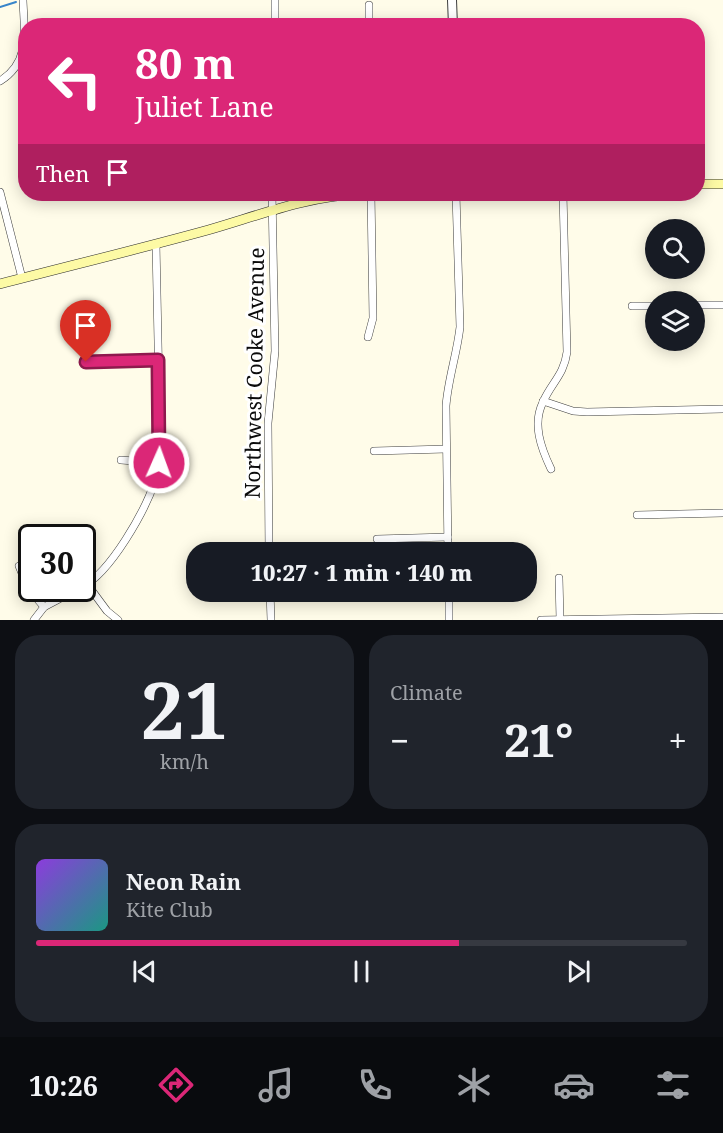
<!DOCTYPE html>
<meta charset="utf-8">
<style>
body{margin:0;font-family:"Noto Serif",serif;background:#20242c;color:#f1f3f6;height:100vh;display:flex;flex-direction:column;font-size:22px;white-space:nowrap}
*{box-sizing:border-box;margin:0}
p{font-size:20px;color:#9ea1a6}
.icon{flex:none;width:33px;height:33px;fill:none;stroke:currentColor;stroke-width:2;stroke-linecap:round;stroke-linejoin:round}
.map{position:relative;height:620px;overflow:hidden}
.drawer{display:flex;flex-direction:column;gap:15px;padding:15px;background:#0d0f14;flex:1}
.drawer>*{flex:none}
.guide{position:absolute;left:18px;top:18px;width:687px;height:183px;border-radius:24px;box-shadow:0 3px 15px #0003;background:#db2777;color:#fff;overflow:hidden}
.controls{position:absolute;left:645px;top:219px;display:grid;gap:12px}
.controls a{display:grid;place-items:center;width:60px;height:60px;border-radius:50%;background:#171b24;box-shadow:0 3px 15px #0003;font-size:30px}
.speed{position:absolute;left:18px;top:524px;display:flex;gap:12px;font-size:30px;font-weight:700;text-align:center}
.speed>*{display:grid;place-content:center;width:78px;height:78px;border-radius:50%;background:#171b24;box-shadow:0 3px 15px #0003;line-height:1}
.speed .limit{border:3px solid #111;border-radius:9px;background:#fff;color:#111}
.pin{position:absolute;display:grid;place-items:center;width:51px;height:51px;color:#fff;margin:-62px -26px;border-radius:50% 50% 50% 0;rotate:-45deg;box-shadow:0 0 6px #0007}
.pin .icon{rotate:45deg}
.me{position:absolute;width:66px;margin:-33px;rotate:2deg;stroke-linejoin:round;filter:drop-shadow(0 0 4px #0008)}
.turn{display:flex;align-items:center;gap:21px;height:126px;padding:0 18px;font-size:27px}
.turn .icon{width:78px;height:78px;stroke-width:2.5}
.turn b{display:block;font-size:42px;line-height:51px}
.then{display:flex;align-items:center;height:57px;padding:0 18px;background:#0003;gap:12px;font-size:22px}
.big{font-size:45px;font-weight:800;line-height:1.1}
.drawer .tile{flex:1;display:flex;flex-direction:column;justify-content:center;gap:9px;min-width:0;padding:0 21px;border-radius:24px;background:#20242c}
.drawer .dial{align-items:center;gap:0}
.dial b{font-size:78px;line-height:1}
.song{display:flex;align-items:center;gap:18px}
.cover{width:72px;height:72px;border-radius:9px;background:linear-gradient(135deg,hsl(270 70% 55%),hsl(170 70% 35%))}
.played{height:6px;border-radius:3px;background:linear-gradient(90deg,#db2777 65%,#363941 65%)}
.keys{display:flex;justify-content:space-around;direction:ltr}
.heat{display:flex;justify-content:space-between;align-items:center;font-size:33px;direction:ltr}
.drawer .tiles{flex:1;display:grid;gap:15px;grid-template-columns:1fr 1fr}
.tile:last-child{grid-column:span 2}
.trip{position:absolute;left:186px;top:542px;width:351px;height:60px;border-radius:24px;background:#171b24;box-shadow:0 3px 15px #0003;font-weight:800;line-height:60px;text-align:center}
.menu{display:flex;height:96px;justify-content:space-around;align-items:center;background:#090b0e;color:#9ea1a6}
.menu .icon{width:42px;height:42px}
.menu .on{color:#db2777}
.menu b{font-size:27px;color:#f1f3f6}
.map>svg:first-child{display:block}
</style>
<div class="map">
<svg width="723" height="620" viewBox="0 0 723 620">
<rect width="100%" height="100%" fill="#fffce9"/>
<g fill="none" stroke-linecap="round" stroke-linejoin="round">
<polyline stroke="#3885ca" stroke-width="2" points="0,7 16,2"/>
<defs>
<g id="minor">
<polyline points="275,0 275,26"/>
<polyline points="369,5 369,26"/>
<path d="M0 81C31 62 24 31 23 0"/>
<polyline points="0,192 22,278"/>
<polyline points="694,305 723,305"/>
<polyline points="632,306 656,306"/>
<polyline points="368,337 373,318 371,194"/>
<polyline points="86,362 158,360"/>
<polyline points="543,401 573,411 587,412 723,409"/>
<polyline points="374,451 446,449"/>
<polyline points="121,460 159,463"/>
<path d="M551 469C541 448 532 424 543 402 552 382 564 375 567 352L563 194"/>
<polyline points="637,515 723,513"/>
<polyline points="377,539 448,537"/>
<polyline points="269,552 268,423 275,351 272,194"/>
<path d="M448 552 446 406C448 379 457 354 460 327L456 194"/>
<polyline points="19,566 28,588 44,607"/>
<polyline points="559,578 560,619"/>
<polyline points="87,584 107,611 118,620"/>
<path d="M82 587C111 572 145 511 155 481 159 467 160 453 160 439L156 244"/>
<polyline points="270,591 271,620"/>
<polyline points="449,591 449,620"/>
<polyline points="34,620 44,607 80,588"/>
<polyline points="541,620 723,617"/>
</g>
<polyline id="tertiary" points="452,0 453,26"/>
<g id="secondary">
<polyline points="698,184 723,184"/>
<path d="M0 284C69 266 139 249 208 230 257 216 307 196 359 194"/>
</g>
</defs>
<use href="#minor" stroke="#3e3e3e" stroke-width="8"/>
<use href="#tertiary" stroke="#3e3e3e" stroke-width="10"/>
<use href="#secondary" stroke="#2d2d2d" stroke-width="10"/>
<use href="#minor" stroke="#fff" stroke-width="7"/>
<use href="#tertiary" stroke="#fff" stroke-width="8"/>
<use href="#secondary" stroke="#fdfaa5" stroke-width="9"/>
</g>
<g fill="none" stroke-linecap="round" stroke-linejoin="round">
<defs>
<polyline id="route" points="86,362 158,360 159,463"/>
</defs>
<use href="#route" stroke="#8e194d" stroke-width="15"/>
<use href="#route" stroke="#db2777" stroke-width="10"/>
</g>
<g text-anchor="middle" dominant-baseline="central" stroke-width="6" stroke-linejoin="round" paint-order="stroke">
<g font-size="21" fill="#0b0b0b" stroke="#fff">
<text transform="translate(254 373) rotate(-89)">Northwest Cooke Avenue</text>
</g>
</g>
</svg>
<div class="controls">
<a><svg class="icon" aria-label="search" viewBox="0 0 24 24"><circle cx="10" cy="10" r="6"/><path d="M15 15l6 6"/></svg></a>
<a><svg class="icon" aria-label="layers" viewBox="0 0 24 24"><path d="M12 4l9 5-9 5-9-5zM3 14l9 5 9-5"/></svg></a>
</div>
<div class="speed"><div class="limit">30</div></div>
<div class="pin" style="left:86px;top:362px;background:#d93025"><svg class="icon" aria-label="arrive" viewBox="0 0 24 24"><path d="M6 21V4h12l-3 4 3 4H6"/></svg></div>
<svg class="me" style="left:159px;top:463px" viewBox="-20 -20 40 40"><circle r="17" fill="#db2777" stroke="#fff" stroke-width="3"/><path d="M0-11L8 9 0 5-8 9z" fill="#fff"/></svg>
<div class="trip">10:27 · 1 min · 140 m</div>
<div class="guide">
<div class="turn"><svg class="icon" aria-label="left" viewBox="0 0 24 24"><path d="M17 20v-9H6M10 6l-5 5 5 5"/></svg><div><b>80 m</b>Juliet Lane</div></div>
<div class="then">Then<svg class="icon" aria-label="arrive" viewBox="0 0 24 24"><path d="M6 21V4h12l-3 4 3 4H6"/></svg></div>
</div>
</div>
<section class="drawer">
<div class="tiles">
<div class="tile dial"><b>21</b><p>km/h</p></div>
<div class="tile"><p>Climate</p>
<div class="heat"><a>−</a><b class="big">21°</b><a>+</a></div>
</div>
<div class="tile">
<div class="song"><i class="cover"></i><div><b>Neon Rain</b><p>Kite Club</p></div></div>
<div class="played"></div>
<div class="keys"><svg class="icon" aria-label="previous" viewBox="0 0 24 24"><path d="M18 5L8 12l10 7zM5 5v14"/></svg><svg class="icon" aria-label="pause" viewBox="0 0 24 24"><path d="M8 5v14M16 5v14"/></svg><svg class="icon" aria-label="next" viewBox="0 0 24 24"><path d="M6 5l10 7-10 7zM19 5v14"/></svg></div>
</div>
</div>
</section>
<nav class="menu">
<b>10:26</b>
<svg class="icon on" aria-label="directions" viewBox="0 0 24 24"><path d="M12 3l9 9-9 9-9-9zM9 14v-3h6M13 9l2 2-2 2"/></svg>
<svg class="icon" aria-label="music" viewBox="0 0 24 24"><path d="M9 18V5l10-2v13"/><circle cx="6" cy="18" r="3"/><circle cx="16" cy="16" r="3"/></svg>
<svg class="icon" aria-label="phone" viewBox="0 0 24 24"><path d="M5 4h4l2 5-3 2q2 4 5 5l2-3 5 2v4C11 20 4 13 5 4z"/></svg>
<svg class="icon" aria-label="climate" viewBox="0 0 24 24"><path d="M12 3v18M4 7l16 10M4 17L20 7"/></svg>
<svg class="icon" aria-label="car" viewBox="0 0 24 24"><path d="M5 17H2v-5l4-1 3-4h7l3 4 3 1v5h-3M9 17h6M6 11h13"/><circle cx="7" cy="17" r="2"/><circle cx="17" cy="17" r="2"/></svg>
<svg class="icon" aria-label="filters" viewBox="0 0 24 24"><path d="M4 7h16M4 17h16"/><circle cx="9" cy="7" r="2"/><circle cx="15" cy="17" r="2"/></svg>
</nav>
